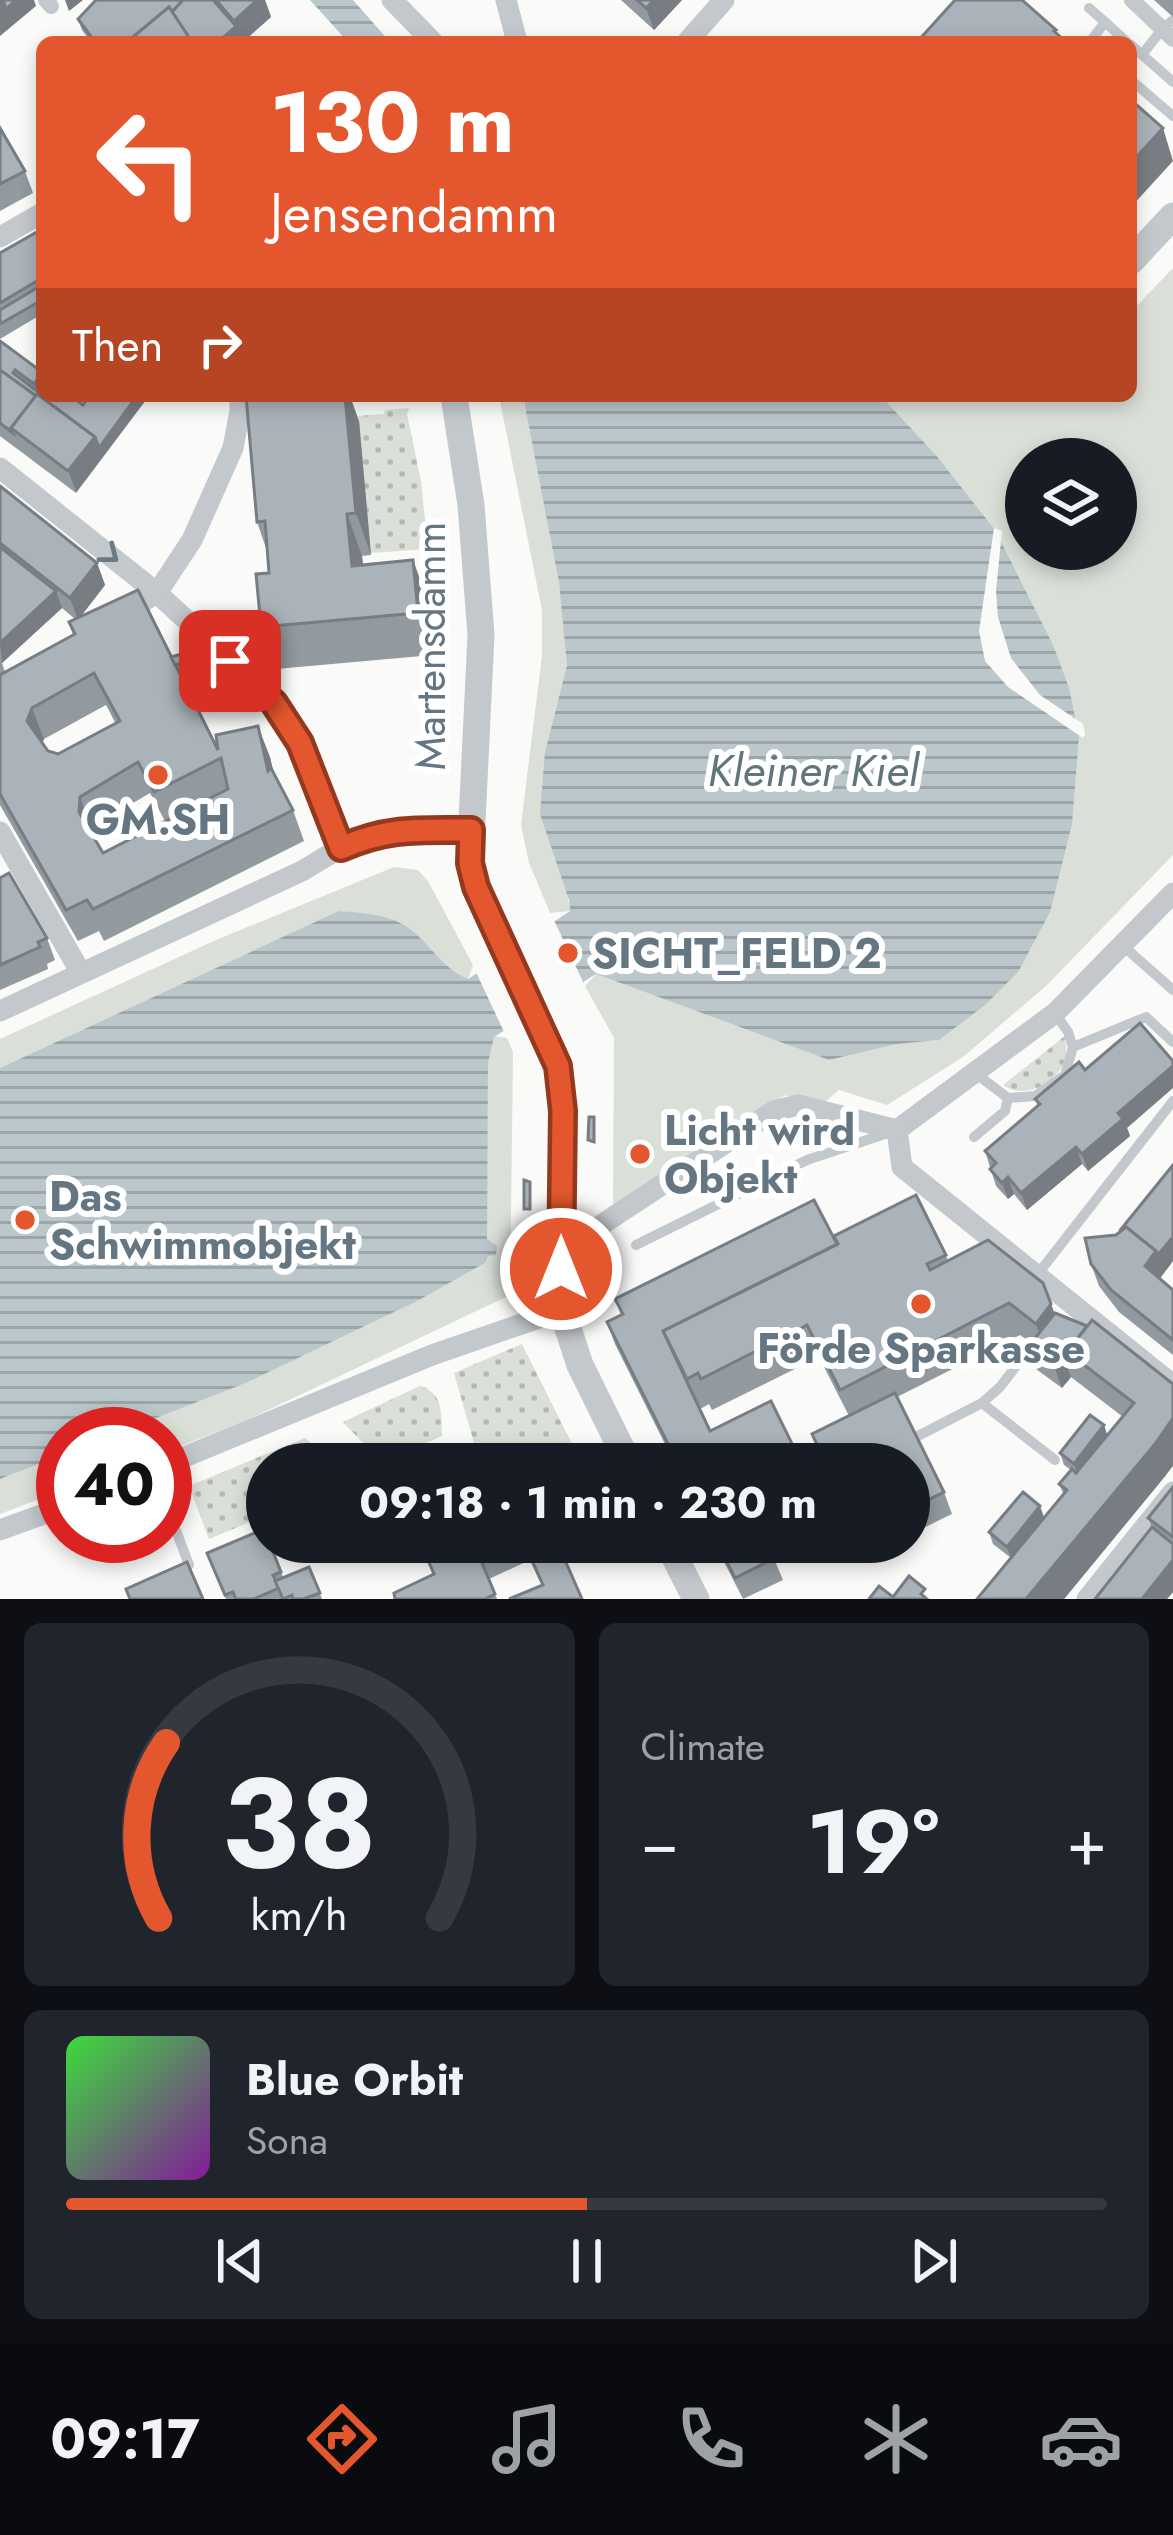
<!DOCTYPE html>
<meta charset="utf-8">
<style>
body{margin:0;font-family:Jost,sans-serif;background:#20242c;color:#f1f3f6;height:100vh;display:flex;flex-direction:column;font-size:45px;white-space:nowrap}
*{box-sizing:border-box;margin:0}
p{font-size:39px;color:#9ea1a6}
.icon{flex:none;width:66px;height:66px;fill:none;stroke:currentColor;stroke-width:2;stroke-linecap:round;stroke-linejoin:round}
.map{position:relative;height:1599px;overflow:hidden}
.sheet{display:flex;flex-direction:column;gap:24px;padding:24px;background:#0d0f14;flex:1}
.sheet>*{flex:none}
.banner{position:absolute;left:36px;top:36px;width:1101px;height:366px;border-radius:18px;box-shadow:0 6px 18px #0003;background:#e4572e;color:#fff;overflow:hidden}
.buttons{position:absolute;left:1005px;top:438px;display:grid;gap:24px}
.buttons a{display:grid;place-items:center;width:132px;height:132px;border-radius:50%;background:#171b24;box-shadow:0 6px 18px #0003;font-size:60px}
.speed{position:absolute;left:36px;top:1407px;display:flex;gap:24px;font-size:60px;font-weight:700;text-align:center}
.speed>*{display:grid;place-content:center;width:156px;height:156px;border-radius:50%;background:#171b24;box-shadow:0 6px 18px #0003;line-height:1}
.speed .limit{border:18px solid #d22;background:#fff;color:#111}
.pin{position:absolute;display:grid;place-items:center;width:102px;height:102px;color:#fff;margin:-51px;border-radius:24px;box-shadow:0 6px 18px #0006}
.me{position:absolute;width:132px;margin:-66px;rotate:0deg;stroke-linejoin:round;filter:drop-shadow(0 0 9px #0008)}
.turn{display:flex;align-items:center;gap:42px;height:252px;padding:0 36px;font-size:54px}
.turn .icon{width:156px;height:156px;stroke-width:2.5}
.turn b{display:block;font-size:84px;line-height:102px}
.then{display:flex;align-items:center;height:114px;padding:0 36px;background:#0003;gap:24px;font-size:45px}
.big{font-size:90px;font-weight:700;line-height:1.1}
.sheet .widget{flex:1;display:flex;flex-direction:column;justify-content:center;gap:18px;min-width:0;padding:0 42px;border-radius:18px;background:#20242c}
.sheet .dial{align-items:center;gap:0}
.dial svg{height:312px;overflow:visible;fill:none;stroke:#363941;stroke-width:7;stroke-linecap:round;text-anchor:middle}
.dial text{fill:#f1f3f6;stroke:none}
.song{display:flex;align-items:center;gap:36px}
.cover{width:144px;height:144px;border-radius:18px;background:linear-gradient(135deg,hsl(120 70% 55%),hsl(290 70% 35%))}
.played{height:12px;border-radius:6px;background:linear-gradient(90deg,#e4572e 50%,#363941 50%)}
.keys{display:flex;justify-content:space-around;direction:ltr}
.heat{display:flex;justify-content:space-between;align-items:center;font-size:66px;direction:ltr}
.sheet .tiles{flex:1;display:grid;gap:24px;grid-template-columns:1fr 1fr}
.widget:last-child{grid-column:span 2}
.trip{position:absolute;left:246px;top:1443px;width:684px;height:120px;border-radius:60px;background:#171b24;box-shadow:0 6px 18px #0003;font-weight:700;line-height:120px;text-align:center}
.tab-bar{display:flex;height:192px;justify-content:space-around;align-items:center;background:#090b0e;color:#9ea1a6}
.tab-bar .icon{width:84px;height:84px}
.tab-bar .on{color:#e4572e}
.tab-bar b{font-size:54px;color:#f1f3f6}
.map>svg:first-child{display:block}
</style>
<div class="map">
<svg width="1173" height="1599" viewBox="0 0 1173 1599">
<defs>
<pattern id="grass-dots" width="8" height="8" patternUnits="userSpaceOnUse" patternTransform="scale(3)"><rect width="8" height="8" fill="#dadfd7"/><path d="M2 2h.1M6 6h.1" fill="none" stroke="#b4b9b4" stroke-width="1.8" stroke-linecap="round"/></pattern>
<pattern id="water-rules" width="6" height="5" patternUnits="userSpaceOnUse" patternTransform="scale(3)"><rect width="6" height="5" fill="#bbc7cb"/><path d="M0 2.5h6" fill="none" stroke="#9ca6aa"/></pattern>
</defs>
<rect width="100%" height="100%" fill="#fafaf8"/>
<g fill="url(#grass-dots)">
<polygon points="409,408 407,414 421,481 428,549 371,553 358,416 384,414 385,410"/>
<path d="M1065 1036C1065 1042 1067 1050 1066 1056 1060 1083 1024 1101 1003 1085Z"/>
<polygon points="522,1344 582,1464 480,1464 454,1373"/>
<path d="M420 1386C444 1392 441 1416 442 1436L381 1462 343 1422Z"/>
<polygon points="305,1438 326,1457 324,1464 267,1464 267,1515 209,1539 189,1486"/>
</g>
<g fill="#dadfd7" fill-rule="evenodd">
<path d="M1173 268V855L1046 986 963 1057 887 1105 839 1090 814 1111 786 1095 737 1123 613 1214 614 1038 585 986 596 974 829 1060 897 1044 939 1040 935 454 881 396H978L1018 400 1028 396H1131V312ZM1026 459H1116V549H1026Z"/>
<polygon points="499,396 523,396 560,582 567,665 545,752 570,911 550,913 529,863 521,825 542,656 542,610"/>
<polygon points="394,867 418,870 428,881 473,965 468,979 451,972 411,929 340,911 0,1068 0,1039 216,940"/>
<path d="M494 1036 507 1038 513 1052 510 1295 245 1421 165 1452V1434H115C242 1384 366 1330 485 1263L488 1062Z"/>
<polygon points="63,1455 63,1490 0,1514 0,1479"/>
</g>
<g fill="url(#water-rules)">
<polygon points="310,0 353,0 390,42 348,42"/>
<path d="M523 396H881L935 454 995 530 1053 645 1069 688 1079 736 1072 824 1050 912 1018 972 985 1005 939 1040 897 1044 829 1060 596 974 494 1037 488 1063 487 1239 497 1246 496 1255 488 1256 485 1263 417 1301 248 1382 115 1434H63V1455L0 1479V1068L339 911C365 913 396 915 415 933 434 950 444 969 468 979L570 911 569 900 540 814 545 752 567 665 559 582Z"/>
</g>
<g fill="#fafaf8">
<polygon points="994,528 1002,531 996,591 998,617 1011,658 1040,695 1083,724 1085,734 1083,738 1008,687 985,661 979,631"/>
<polygon points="552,916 585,986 506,1036 474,968"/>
</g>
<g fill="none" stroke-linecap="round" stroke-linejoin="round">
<g stroke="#c3c8cc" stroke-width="10">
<polyline points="1089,8 1105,22"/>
<polyline points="1090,42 1105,22 1127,42"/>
<polyline points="1131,45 1173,82"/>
<polyline points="1142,55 1162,29 1173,20"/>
<polyline points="1131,80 1173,116"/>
<polyline points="1122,945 1173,990"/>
<polyline points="1073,1047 1146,1017 1173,1042"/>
<polyline points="975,1073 1008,1098 1035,1096 1065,1075 1073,1047 1068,1032 1055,1013"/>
<polyline points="974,1137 1005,1111 1008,1098"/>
<polyline points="636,1245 807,1160 894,1131"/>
<polyline points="1037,1275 1173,1101"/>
<polyline points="982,1403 1055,1460"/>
<polyline points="914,1438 982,1403 1000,1387 1033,1344"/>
<polyline points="165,1501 189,1565"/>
</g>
<g stroke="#c3c8cc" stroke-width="16">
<polyline points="46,0 51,6"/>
<polyline points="1132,0 1173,39"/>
</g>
<g stroke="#c3c8cc" stroke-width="21">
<polyline points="392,0 433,42"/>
<polyline points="506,0 517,42"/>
<polyline points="687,42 724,0"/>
<polyline points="0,237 42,213"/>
<polyline points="0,468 157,593 223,654"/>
<polyline points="122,614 157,593 192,540 233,448 240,411 240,396"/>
<polyline points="230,661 273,703 300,743 341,848"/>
<polyline points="0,832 81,973"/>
<path d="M0 1011 302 871C324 858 347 842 372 835 404 826 439 830 471 830"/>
<polyline points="897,1130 902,1167 1173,1385"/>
<polyline points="897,1130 1055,1013 1173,893"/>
<polyline points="601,1225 774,1111 798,1105 897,1130"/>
<polyline points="165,1465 432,1355 562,1310"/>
<polyline points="0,1530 63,1507"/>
<polyline points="1087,1599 1173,1492"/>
</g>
<g stroke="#c3c8cc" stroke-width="27">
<polyline points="1131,261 1173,216"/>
<polyline points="454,396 471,505 481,635 470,863 476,887 558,1066 563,1111 562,1310 580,1365 629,1464"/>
<polyline points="667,1542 696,1599"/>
</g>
</g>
<g fill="#929a9f" fill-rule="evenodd">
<polygon points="96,0 265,0 271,17 243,42 91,42 82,30 78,19"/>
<polygon points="621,0 682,0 654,30"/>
<polygon points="1154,0 1173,0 1173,17"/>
<polygon points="0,128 25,171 33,193 0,211"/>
<polygon points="42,229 42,314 0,339 0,253"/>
<polygon points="0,341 42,372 40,393 76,493 0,436"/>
<path d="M359 421 371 555 362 556 363 565 413 560 428 602 433 655 276 669 270 651 181 676 218 750 270 757 273 770 293 810 304 841 104 941 99 931 78 941 0 805V675L73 635 69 622 75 619 62 608 2 663 5 672 0 675V486L97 563 105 585 81 616 171 657 263 631 261 627 269 573 267 551 257 522ZM106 705 116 724 58 754 48 751 42 743 44 739ZM150 793 165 821 103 853 91 832V828Z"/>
<polygon points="0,878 47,938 55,960 47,964 48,969 0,990"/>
<polygon points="1035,1099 1127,1128 1130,1136 1088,1171 1082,1164 1027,1210 1014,1194 1008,1199 996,1186 985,1151 1038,1106"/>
<polygon points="1173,1165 1173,1261 1159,1279 1173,1290 1173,1355 1119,1312 1099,1286 1091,1264 1123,1230"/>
<polygon points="837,1244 946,1255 948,1261 1055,1313 1173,1384 1166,1475 1064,1599 977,1599 1011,1558 993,1544 989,1532 1044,1517 1064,1495 1059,1484 1071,1470 1064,1465 1060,1453 1107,1435 1123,1417 1071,1377 1062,1388 1036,1369 1028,1347 1031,1343 1020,1335 897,1397 944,1492 952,1514 909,1535 909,1464 824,1464 812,1434 849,1416 819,1357 712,1410 709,1404 700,1409 710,1431 802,1464 675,1464 615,1344 607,1322 621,1315 615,1299"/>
<polygon points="1173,1487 1173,1592 1167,1599 1095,1599 1152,1527 1148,1518"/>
<polygon points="269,1542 283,1577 309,1567 322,1599 226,1599 207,1553"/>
<polygon points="419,1542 473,1542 475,1545 557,1542 542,1586 530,1560 489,1579 497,1599 395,1599 433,1574"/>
<polygon points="714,1542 767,1542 783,1580 743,1599"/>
<polygon points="862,1542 895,1542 869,1555"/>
</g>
<g fill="#777d82">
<polygon points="0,0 34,0 36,6 0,36"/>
<polygon points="65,0 83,0 69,11"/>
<polygon points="257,0 265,0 271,17 242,42 234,21"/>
<polygon points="654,0 682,0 654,30 646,8"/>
<polygon points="236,26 242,42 218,42"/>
<polygon points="1163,128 1173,161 1131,207 1131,163"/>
<polygon points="42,374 42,391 38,396 34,384"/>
<polygon points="137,396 149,396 76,493 68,471 95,437"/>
<polygon points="345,396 350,396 359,421 371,555 356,513"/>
<polygon points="347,514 362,556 367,608 352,566"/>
<polygon points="413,560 428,602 433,655 418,613"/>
<polygon points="97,563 105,585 78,620 70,598"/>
<polygon points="56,591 62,608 2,663 0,643"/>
<polygon points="32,708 44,739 39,752 27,721"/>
<polygon points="258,726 270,757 280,803 268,771"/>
<polygon points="80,797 91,828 90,843 79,812"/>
<polygon points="1173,1066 1173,1088 1127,1128 1130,1136 1088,1171 1082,1154 1118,1113"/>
<polygon points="1076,1147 1082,1164 1027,1210 1021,1193"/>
<polygon points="1008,1177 1014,1194 1008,1199 1002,1183"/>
<polygon points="1173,1237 1173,1261 1153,1288 1145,1266 1156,1251"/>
<polygon points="1051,1304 1063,1335 1047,1355 1036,1324"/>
<polygon points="1063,1355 1071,1377 1062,1388 1054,1366"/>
<polygon points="1173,1418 1173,1466 1166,1475 1064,1599 1026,1599"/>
<polygon points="1104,1425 1108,1437 1078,1475 1074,1464"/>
<polygon points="1040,1506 1044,1517 1011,1558 1007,1547"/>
<polygon points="1173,1560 1173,1592 1167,1599 1142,1599"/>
</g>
<g fill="#aab3b9" stroke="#777d82" stroke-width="3" fill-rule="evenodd">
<polygon points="3,0 16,0 6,9"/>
<polygon points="96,0 183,0 172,12 169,7 127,42 95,42 78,19"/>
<polygon points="183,0 213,0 236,26 218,42 192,42 172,12"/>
<polygon points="216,0 257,0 234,21"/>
<polygon points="637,0 654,0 646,8"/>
<polygon points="955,0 1022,0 1056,30 1054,31 1066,42 917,42"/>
<polygon points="169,7 192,42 127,42"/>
<polygon points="1131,100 1163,128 1131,163"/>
<polygon points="0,128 25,171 0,184"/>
<polygon points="42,229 42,278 0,303 0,253"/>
<polygon points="42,285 42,300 0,324 0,310"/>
<polygon points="0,341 42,372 34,384 15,370 13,373 46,398 48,396 71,396 83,405 89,396 137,396 99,448 95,437 37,394 36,396 0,370"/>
<polygon points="0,370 36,396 11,428 13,433 0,423"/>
<polygon points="37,394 95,437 68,471 11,428"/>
<polygon points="246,396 345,396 356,513 347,514 352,566 413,560 418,613 261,627 256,574 269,573 265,521 257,522"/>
<polygon points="0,486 97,563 70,598 0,543"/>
<polygon points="0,547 56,591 0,643"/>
<path d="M138 590 218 750 216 735 258 726 268 771 271 768 293 810 93 909 87 900 66 910 0 794V675L75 634 69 622ZM94 673 120 721 58 754 48 751 27 721 32 708ZM221 758 228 789 103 853 79 812 80 797 138 762 154 792Z"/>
<polygon points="263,631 266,640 175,665 171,657"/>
<polygon points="9,873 47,938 38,942 40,947 0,965 0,878"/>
<polygon points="1140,1023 1173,1061 1173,1066 1118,1113 1123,1119 1082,1154 1076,1147 1021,1193 1008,1177 1002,1183 990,1169 996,1163 985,1151 1040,1104 1035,1099 1079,1062 1085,1070"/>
<polygon points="589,1117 594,1117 594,1142 588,1140"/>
<polygon points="1173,1165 1173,1237 1157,1256 1156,1251 1126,1227 1122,1228"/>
<polygon points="524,1180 530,1182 530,1209 524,1209"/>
<polygon points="916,1195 946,1255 927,1264 930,1270 988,1240 1043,1283 1051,1304 1036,1324 1009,1303 840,1390 807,1325 701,1379 698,1373 687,1379 663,1331 838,1244 834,1236"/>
<polygon points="814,1200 837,1244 663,1331 710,1431 771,1401 802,1464 765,1464 757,1447 727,1462 728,1464 678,1464 607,1322 623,1314 615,1299"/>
<polygon points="1126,1227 1156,1251 1145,1266 1173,1290 1173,1340 1111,1290 1091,1264 1085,1238 1116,1235"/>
<polygon points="1055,1313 1087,1326 1067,1352 1071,1361 1063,1355 1054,1366 1028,1347"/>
<polygon points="1092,1320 1173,1384 1173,1418 1155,1444 1026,1599 977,1599 1067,1490 1059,1484 1072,1469 1076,1473 1134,1403 1067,1352"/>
<polygon points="895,1393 944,1492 909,1509 909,1464 826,1464 812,1434"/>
<polygon points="1090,1415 1104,1425 1074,1464 1060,1453"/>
<polygon points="430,1445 438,1464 386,1463"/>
<polygon points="760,1458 764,1464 752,1464 751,1462"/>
<polygon points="1173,1487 1173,1537 1148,1518"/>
<polygon points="1023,1492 1040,1506 1007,1547 989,1532"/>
<polygon points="1152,1527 1173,1544 1173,1560 1142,1599 1095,1599"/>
<polygon points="264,1529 267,1542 269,1542 281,1572 273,1575 279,1588 254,1599 236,1599 233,1592 225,1595 207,1553"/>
<polygon points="420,1542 473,1542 475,1545 483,1542 557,1542 582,1599 509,1599 543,1585 524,1543 482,1563 495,1594 485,1599 395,1599 394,1593 434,1574"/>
<polygon points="717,1542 767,1542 775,1558 735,1578"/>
<polygon points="187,1562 203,1599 130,1599 126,1589"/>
<polygon points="309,1567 320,1593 303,1599 293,1599 292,1595 283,1599 275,1581"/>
<polygon points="909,1576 925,1589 921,1594 927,1599 869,1599 879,1586 893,1597"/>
</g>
<defs><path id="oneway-chevron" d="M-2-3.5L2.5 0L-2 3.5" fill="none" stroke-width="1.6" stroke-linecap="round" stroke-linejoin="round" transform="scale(3)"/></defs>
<use stroke="#6a7a87" href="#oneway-chevron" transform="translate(110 555) rotate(38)"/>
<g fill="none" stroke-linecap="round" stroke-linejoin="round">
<defs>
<path id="route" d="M230 661 274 703 300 743 341 848C389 827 420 830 471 830L470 863 476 887 558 1066 563 1111 561 1269"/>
</defs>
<use href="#route" stroke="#94391e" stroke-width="30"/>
<use href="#route" stroke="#e4572e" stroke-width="21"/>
</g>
<g fill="#e4572e" stroke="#fff" stroke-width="4.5">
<circle cx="158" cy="775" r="12"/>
<circle cx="568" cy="953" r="12"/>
<circle cx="640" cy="1154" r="12"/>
<circle cx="25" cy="1220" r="12"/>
<circle cx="921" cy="1304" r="12"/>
</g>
<g text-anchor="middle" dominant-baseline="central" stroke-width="12" stroke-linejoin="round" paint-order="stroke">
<g font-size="42" fill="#657683" stroke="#fff">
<text transform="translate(430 646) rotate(-90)">Martensdamm</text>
</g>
<g font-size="42" font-weight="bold" fill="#657683" stroke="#fff" text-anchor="start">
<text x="158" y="819" text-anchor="middle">GM.SH</text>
<text x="592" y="953">SICHT_FELD 2</text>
<text x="664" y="1130">Licht wird<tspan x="664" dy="48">Objekt</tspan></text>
<text x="49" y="1196">Das<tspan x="49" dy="48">Schwimmobjekt</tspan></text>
<text x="921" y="1348" text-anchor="middle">Förde Sparkasse</text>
</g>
<g font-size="45" font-style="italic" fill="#60757c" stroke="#fff">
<text x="813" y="770">Kleiner Kiel</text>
</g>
</g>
</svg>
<div class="buttons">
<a><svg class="icon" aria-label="layers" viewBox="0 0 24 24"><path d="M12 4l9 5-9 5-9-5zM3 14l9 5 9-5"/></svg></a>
</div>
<div class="speed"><div class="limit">40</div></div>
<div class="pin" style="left:230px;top:661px;background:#d93025"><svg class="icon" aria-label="arrive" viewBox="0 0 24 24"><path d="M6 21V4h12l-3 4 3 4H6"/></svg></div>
<svg class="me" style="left:561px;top:1269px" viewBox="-20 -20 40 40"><circle r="17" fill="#e4572e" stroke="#fff" stroke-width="3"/><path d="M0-11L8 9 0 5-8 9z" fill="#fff"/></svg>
<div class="trip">09:18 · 1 min · 230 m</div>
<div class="banner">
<div class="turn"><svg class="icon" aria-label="left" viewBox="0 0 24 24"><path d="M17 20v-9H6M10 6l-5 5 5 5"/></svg><div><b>130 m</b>Jensendamm</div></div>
<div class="then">Then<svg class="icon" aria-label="right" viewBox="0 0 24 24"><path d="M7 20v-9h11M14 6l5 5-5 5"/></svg></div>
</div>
</div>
<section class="sheet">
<div class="tiles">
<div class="widget dial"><svg viewBox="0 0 100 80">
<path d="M14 69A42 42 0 1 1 86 69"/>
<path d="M14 69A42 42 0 0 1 16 24" stroke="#e4572e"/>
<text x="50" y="56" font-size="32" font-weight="700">38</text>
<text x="50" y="72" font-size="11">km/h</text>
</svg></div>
<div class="widget"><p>Climate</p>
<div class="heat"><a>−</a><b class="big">19°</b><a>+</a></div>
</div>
<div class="widget">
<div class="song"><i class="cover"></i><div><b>Blue Orbit</b><p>Sona</p></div></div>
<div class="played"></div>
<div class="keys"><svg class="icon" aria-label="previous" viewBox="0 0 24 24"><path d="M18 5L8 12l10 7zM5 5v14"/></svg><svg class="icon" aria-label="pause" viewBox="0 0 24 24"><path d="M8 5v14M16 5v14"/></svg><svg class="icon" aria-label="next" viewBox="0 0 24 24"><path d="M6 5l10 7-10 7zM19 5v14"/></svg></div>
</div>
</div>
</section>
<nav class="tab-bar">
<b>09:17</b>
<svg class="icon on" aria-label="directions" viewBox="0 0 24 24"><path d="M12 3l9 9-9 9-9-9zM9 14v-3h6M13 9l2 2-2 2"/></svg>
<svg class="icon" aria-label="music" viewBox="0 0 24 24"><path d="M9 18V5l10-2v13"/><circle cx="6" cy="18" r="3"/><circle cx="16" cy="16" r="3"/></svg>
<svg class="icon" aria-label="phone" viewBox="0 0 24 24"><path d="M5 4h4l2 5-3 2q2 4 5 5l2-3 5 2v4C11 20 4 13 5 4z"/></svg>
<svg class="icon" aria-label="climate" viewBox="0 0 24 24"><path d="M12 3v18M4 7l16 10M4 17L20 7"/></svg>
<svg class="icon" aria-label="car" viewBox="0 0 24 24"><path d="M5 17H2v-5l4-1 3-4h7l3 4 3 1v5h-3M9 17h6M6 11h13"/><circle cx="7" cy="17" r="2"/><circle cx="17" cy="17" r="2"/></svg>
</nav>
